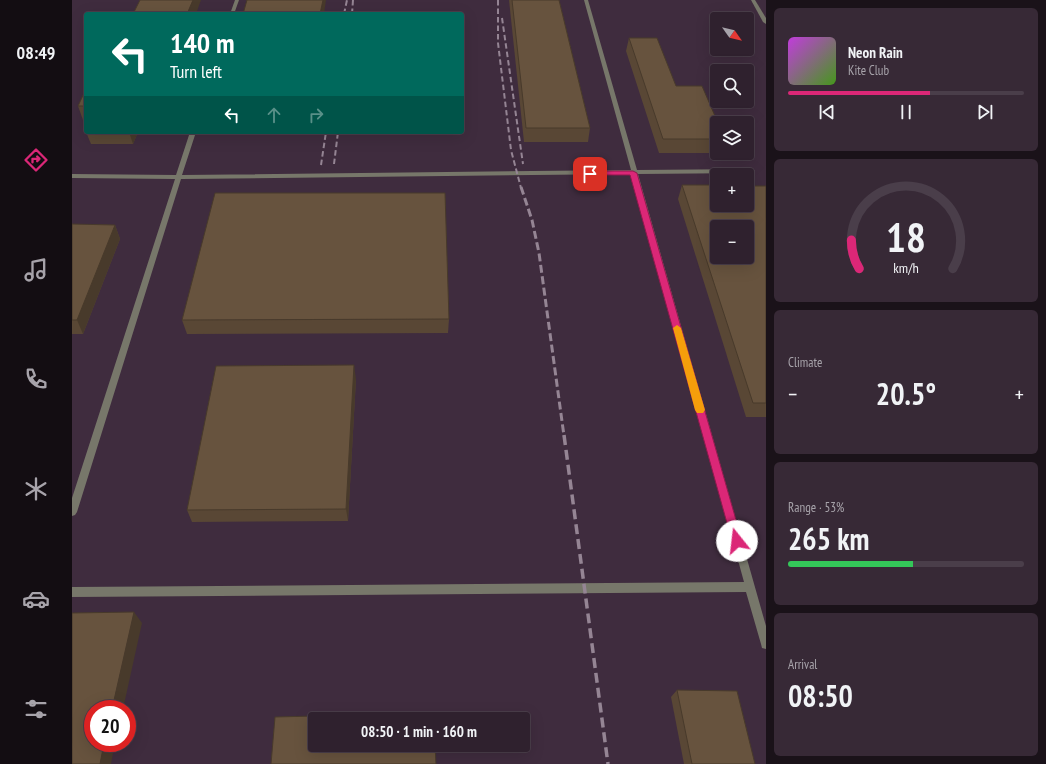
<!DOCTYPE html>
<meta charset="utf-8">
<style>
body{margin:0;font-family:"PT Sans Narrow",sans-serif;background:#372936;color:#f1f3f6;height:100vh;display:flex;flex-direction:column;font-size:15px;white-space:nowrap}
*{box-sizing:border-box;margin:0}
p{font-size:13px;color:#a7a3aa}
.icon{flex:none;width:22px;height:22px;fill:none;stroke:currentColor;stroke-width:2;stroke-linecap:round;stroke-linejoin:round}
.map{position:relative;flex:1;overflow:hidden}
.side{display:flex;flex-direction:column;gap:8px;padding:8px;background:#1a1219;width:280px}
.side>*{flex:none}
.top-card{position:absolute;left:12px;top:12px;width:380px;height:122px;border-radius:4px;box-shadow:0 4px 16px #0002,0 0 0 1px #4a3e4a;background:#00695c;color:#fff;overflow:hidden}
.needle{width:26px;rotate:124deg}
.tools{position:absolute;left:638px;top:12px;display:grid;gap:8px}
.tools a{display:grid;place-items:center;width:44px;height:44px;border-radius:4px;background:#2f212e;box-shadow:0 4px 16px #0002,0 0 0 1px #4a3e4a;font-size:20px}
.speed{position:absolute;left:12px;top:700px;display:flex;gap:8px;font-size:20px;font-weight:700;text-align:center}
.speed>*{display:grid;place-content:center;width:52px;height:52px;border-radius:50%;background:#2f212e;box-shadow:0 4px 16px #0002,0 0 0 1px #4a3e4a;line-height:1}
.speed .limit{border:6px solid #d22;background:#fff;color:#111}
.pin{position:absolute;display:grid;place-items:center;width:34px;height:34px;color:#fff;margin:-17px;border-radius:8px;box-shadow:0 2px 6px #0006}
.me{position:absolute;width:44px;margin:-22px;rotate:344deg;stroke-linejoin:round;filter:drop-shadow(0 0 3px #0008)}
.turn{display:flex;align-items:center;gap:14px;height:84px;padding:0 20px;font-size:18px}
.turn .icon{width:52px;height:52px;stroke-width:2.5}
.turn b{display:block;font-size:28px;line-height:34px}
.lanes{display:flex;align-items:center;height:38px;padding:0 20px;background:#0003;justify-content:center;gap:20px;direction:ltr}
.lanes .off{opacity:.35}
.big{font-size:30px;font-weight:600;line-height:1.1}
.side .tile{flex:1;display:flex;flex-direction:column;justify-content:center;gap:6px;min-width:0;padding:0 14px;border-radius:6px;background:#372936}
.side .dial{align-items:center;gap:0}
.dial svg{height:104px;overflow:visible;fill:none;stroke:#4a3e4a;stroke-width:7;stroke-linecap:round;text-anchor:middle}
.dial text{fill:#f1f3f6;stroke:none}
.song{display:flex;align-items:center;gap:12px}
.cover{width:48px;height:48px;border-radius:6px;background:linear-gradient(135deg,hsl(290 70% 55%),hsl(100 70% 35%))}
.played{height:4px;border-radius:2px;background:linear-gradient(90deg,#db2777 60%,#4a3e4a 60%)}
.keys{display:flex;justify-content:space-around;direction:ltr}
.heat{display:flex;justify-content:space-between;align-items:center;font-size:22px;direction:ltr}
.charge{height:6px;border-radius:3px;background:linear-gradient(90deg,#34c759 53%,#4a3e4a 0)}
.trip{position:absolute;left:236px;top:712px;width:222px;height:40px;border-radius:4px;background:#2f212e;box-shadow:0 4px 16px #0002,0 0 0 1px #4a3e4a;font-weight:600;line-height:40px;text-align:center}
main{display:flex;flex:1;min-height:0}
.menu{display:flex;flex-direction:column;width:72px;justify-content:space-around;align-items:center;background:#130d12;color:#a7a3aa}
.menu .icon{width:28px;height:28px}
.menu .active{color:#db2777}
.menu b{font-size:18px;color:#f1f3f6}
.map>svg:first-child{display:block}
</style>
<main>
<nav class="menu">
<b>08:49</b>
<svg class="icon active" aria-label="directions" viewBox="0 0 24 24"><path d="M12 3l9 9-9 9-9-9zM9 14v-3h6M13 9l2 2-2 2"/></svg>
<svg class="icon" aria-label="music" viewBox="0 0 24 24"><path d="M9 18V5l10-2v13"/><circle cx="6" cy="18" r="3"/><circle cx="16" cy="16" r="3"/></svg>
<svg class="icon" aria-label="phone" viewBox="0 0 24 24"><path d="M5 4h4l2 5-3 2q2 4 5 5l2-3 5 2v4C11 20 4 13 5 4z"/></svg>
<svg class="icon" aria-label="climate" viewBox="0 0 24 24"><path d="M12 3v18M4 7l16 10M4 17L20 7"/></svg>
<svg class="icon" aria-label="car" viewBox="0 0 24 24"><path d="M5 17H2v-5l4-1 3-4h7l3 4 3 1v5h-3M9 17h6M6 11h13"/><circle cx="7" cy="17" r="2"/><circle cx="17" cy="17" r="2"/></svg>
<svg class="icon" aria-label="filters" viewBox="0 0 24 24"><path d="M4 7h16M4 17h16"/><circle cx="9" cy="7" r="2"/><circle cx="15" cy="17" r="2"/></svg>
</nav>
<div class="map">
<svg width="694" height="764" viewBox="0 0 694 764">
<rect width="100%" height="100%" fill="#3f2c3e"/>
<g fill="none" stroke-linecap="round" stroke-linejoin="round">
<g fill="#77776a" fill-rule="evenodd">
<polygon points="163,0 167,0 162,14 158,14"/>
<polygon points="512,0 516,0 565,170 680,169 683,171 680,173 566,174 694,626 694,649 690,648 689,644 674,592 0,597 0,587 672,582 560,174 109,179 5,512 3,515 0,516 0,498 103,179 0,178 0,174 104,175 118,132 124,132 110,175 559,170"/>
</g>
<polygon fill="#77776a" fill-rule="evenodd" points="679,0 683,0 694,18 694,24 691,22"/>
<g stroke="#958594" stroke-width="2" stroke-dasharray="5.5 3" stroke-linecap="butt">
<polyline points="426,0 426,43 439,150 449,188"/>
<polyline points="272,14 275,0"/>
<polyline points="280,14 281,0"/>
<polyline points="430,18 451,164"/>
<polyline points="262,164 266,132"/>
<polyline points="249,165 254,132"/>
</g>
<polyline stroke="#958594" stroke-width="3" stroke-dasharray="8 3.5" stroke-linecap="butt" points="449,187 460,220 467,253 492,436"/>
<polyline stroke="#958594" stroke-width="3.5" stroke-dasharray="10 5" stroke-linecap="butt" points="492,435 536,764"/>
</g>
<g fill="#594735">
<polygon points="437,0 487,0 518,128 516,142 452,142"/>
<polygon points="557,38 604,86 645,123 645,153 647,153 587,153 554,51"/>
<polygon points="14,89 14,120 11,120 6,106"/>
<polygon points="14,132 66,132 61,144 19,144"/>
<polygon points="610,185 694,186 694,417 674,417 606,199"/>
<polygon points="0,224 43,225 48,239 11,334 0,334"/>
<polygon points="377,319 376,333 115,334 110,320"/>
<polygon points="284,379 276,521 120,522 115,510"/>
<polygon points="605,690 683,764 612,764 599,697"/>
</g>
<g fill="#483a2b">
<polygon points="121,0 129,0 124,14 115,14"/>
<polygon points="251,0 254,0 252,14 248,14"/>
<polygon points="57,132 66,132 61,144"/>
<polygon points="43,225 48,239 11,334 5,320"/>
<polygon points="282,365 284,379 276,521 274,509"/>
<polygon points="62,612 70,623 51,709 40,709"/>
<polygon points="32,743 43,743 39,764 28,764"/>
</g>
<g fill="#67533e" stroke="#483a2b" fill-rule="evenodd">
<polygon points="68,0 121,0 115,14 61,14"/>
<polygon points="175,0 251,0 248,14 171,14"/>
<polygon points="440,0 487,0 518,128 454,128"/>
<polygon points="557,38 585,38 604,86 630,86 646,123 645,139 591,139"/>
<polygon points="14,89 14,106 6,106"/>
<path d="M610 185H645V205H675V186H694V403H681ZM645 227H675V257H645Z"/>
<polygon points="143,193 373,193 377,319 110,320"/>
<polygon points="0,224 43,225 5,320 0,320"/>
<polygon points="282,365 274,509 115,510 144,366"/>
<polygon points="62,612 40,709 21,709 21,743 32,743 28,764 0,764 0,613"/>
<polygon points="605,690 665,691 683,764 620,764"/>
<polygon points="362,713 362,719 243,719 243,745 363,745 364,764 199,764 203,717"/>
</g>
<polygon fill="#db2777" stroke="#8e194d" points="518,171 561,171 565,173 670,541 669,544 665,546 661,544 660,541 558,175 515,175 515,172"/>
<polygon fill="#f59e0b" points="605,325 609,328 633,410 631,413 625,413 623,410 601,328"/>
</svg>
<div class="tools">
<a><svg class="needle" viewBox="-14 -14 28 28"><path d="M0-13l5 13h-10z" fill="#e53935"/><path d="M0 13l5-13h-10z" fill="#a7a3aa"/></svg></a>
<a><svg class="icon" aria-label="search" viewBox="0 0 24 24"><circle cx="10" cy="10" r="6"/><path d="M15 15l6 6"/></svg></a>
<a><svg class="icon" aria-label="layers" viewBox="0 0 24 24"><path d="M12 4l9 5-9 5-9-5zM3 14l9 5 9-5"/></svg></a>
<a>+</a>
<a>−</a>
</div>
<div class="speed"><div class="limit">20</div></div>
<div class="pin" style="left:518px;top:174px;background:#d93025"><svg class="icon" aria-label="arrive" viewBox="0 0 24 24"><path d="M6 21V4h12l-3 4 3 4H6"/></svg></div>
<svg class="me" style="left:665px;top:541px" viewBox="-20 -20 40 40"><circle r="19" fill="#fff"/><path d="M0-13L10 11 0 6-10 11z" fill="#db2777"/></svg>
<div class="trip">08:50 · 1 min · 160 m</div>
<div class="top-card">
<div class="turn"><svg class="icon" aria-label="left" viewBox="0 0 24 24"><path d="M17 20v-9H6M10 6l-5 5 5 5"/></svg><div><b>140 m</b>Turn left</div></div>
<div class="lanes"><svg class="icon" aria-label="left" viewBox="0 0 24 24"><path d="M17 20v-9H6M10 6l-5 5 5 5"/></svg><svg class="icon off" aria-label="ahead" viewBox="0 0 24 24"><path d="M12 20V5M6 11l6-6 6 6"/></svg><svg class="icon off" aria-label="right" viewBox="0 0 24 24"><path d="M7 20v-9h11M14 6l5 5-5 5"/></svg></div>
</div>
</div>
<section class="side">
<div class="tile">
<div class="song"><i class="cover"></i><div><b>Neon Rain</b><p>Kite Club</p></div></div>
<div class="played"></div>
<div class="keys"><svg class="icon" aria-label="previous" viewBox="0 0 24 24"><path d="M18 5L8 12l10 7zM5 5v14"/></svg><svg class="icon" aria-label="pause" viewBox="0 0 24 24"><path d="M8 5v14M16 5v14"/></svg><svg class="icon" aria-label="next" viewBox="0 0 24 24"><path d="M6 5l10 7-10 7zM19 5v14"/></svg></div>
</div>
<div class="tile dial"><svg viewBox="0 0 100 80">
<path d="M14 69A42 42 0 1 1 86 69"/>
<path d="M14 69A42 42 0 0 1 8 47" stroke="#db2777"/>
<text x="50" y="56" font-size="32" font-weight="700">18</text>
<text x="50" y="72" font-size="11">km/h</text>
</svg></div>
<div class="tile"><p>Climate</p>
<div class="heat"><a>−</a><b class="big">20.5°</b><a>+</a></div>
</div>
<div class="tile"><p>Range · 53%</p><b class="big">265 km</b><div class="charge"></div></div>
<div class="tile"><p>Arrival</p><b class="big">08:50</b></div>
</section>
</main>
